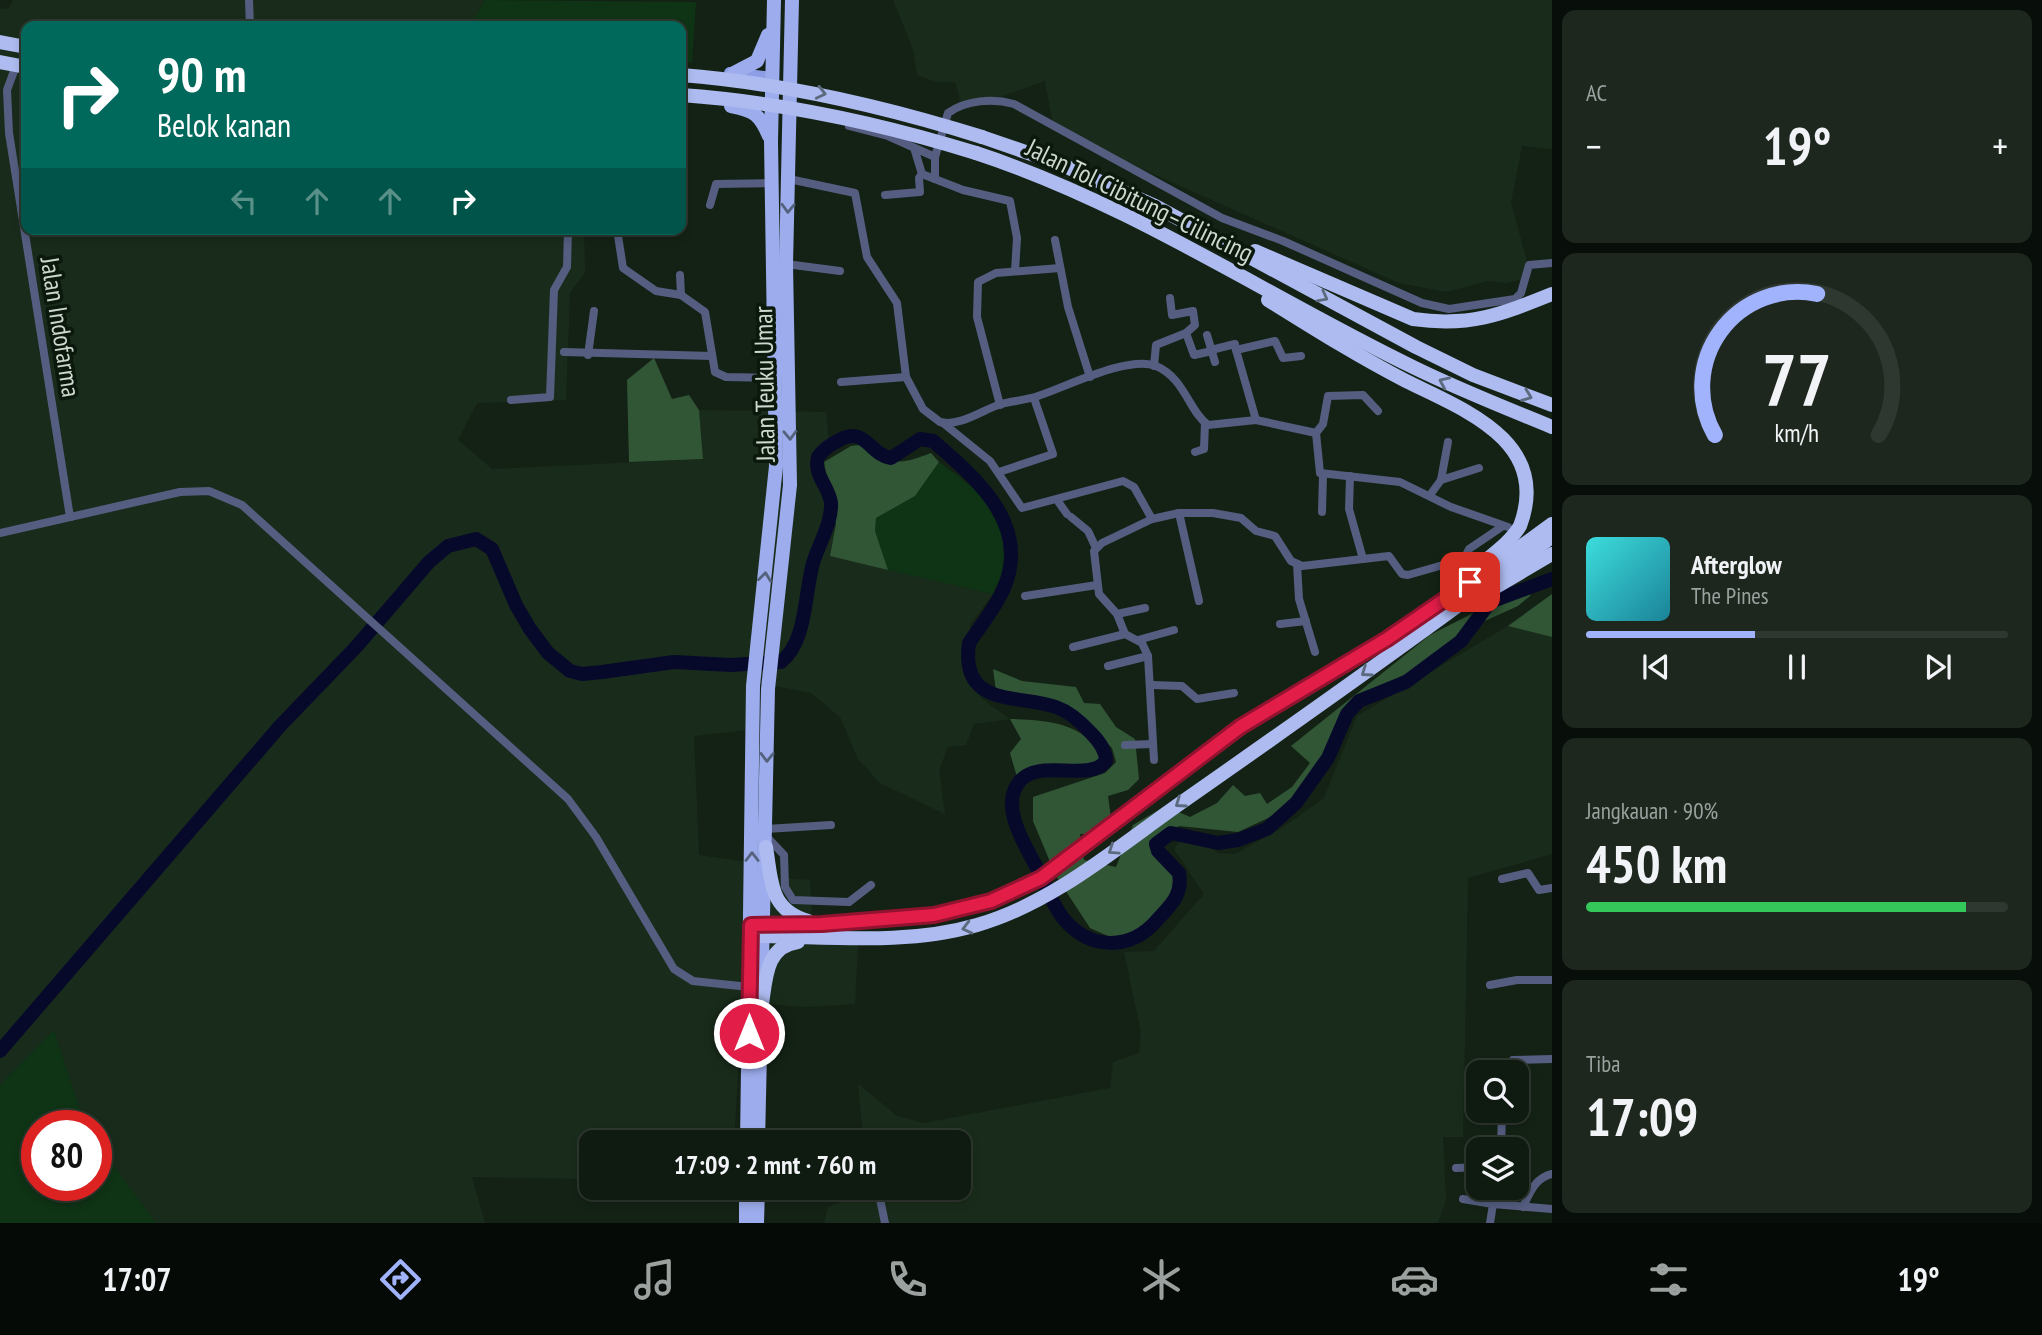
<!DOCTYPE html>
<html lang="id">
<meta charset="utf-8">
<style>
body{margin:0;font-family:"PT Sans Narrow",sans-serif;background:#1d271e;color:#f1f3f6;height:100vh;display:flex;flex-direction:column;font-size:26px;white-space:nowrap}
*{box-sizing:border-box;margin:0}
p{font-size:23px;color:#9ba19f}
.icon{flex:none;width:38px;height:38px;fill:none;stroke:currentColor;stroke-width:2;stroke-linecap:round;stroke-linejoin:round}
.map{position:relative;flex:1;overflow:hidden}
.side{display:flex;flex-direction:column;gap:10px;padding:10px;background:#080e09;width:490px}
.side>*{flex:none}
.hud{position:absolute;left:21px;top:21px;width:665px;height:214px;border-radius:14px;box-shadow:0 4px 10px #0003,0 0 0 2px #2f3830;background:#00695c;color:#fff;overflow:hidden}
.buttons{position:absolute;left:1466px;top:1060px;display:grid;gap:14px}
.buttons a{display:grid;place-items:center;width:63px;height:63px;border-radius:14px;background:#0f1a10;box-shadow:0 4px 10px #0003,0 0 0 2px #2f3830;font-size:35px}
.speed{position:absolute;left:21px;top:1110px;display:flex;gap:14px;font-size:35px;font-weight:700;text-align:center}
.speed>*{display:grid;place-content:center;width:91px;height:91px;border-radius:50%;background:#0f1a10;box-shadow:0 4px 10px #0003,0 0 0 2px #2f3830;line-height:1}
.speed .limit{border:10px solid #d22;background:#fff;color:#111}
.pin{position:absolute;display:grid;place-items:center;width:60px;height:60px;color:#fff;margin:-30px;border-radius:14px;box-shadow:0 4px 10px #0006}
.me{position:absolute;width:77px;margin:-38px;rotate:0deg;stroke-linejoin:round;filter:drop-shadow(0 0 5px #0008)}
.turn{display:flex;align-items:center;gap:24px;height:147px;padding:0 21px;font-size:32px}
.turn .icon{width:91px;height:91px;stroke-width:2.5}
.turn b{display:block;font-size:49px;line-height:60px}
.lanes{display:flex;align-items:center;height:66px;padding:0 21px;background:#0003;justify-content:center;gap:35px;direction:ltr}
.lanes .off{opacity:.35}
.big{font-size:52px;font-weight:700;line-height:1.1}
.side .widget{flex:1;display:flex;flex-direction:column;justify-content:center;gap:10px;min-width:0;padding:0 24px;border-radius:14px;background:#1d271e}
.side .dial{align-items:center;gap:0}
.dial svg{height:182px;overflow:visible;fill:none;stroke:#2f3830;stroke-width:7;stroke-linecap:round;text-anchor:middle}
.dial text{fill:#f1f3f6;stroke:none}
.song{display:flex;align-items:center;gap:21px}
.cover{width:84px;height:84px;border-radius:10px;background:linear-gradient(135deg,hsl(180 70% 55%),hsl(190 70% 35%))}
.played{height:7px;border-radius:4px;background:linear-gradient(90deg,#a1b3fd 40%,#2f3830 40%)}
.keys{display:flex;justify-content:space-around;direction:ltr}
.heat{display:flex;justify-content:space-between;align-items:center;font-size:38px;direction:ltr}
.charge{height:10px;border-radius:5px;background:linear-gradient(90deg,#34c759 90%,#2f3830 0)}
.trip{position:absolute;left:579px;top:1130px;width:392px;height:70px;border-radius:14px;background:#0f1a10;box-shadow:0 4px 10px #0003,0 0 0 2px #2f3830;font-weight:700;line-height:70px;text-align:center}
.dock{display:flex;height:112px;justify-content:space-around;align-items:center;background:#060a06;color:#9ba19f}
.dock .icon{width:49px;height:49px}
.dock .selected{color:#a1b3fd}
.dock b{font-size:32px;color:#f1f3f6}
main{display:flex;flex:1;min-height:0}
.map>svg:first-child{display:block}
</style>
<main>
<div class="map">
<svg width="1552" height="1223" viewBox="0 0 1552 1223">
<rect width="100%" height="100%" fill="#142215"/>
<g fill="#192c1b">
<polygon points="13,0 485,0 469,26 26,26 26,229 584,229 585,272 570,293 566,400 477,403 458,440 492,469 703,459 699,410 826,412 829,445 824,462 836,524 830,556 993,594 971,623 967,645 970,679 981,698 1010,719 974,724 966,745 948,747 939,770 945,814 880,783 858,759 840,717 811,693 754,682 749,730 694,736 699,855 755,863 756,877 810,880 812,924 859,923 855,1004 804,1007 742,1002 734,1143 592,1143 591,1179 472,1177 485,1223 156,1223 96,1142 96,1125 85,1125 54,1030 0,1085 0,9 9,8"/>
<polygon points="893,0 1552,0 1552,149 1522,146 1511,202 1531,277 1506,283 1488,281 1446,292 1399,283 1054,130 1045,81 988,101 961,102 955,82 936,82 917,75 913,49"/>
<polygon points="1508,626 1552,637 1552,854 1468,878 1463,1137 1443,1137 1446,1199 1438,1223 824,1223 828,1207 876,1188 959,1188 959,1143 864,1143 858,1084 897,1116 924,1123 1110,1088 1113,1062 1139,1053 1141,1032 1124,952 1154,951 1204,894 1174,849 1181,840 1199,840 1218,853 1235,854 1282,828 1324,798 1357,716"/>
</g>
<g fill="#0f3315">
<polygon points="485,0 696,2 692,63 681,61 681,26 469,26"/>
<path d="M939 462C968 483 1011 513 1008 554 1008 566 997 582 993 594L888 570 875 531 876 518 915 496Z"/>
<polygon points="54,1030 85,1125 37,1125 37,1185 96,1185 96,1142 156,1223 0,1223 0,1085"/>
</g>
<g fill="#315636">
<polygon points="654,358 672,399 689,395 699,410 703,459 629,462 627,380"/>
<path d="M866 444C893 466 899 465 931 453L939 462 915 496 876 518 875 531 888 570 830 556 836 524 824 462 851 446Z"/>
<polygon points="1534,582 1530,596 1518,606 1478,624 1415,670 1360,695 1343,719 1322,774 1292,807 1238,832 1179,826 1167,832 1158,845 1158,860 1178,882 1177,901 1148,937 1119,941 1090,928 1056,876 1033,821 1033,797 1105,773 1116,762 1112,748 1079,716 1007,700 996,691 993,669 1022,681 1076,687 1084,703 1100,704 1116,727 1135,739 1139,779 1128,790 1108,796 1113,833 1080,834 1084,860 1116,867 1133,825 1165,806 1190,817 1217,803 1233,785 1245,796 1260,793 1267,804 1292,787 1310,763 1291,746 1430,635"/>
<polygon points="1552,594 1552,637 1508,626"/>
<path d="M1010 719C1047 720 1080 722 1102 754L1099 766 1045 770 1017 777 1010 753 1021 739Z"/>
</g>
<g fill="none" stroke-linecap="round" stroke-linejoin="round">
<path stroke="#07092b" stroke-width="14" d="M0 1051 280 726 357 646 429 562 448 546 476 539 492 549 516 605 530 629 548 653 570 671 582 674 602 672 674 662 731 665 781 662C808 641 804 590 814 560 820 542 832 522 831 503 829 486 813 475 818 457 824 448 832 444 841 439 866 427 870 455 891 458L920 439 933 441C976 478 1031 524 1004 588 996 607 981 625 969 643 960 708 1018 694 1056 707 1070 712 1081 722 1091 733 1099 741 1106 750 1106 761 1089 784 1035 755 1017 785 1001 810 1027 848 1038 870 1045 885 1052 904 1063 918 1090 951 1131 951 1158 919 1171 905 1183 894 1179 873L1158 851 1156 844 1171 833 1218 843 1238 840 1267 829 1296 803 1328 758 1347 714 1359 701 1406 682 1461 641 1490 602 1552 579"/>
<g stroke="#555e81" stroke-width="8">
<polyline points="249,0 250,26"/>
<polyline points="17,63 7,90 9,133 70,517"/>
<polyline points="849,126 888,136 935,157"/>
<polyline points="915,151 922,174 963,190 1010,201 1017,238 1015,271"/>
<path d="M789 179 855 193 867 257 897 303 906 377 923 409 940 422C960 427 982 410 1001 404 1013 401 1026 400 1038 396 1066 387 1128 355 1156 366 1185 378 1189 412 1208 425L1256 420 1316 433"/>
<path d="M935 179V157L948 113C966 100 993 98 1014 104L1222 218 1283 241 1422 303 1449 309 1515 299 1521 293 1529 265 1552 263"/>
<polyline points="885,195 920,192 919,178 922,174"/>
<polyline points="710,205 716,184 771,183"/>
<polyline points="617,229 623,268 656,291 681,295"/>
<polyline points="1055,240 1068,307 1090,377"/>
<polyline points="786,264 840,271"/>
<polyline points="680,275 681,295 705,312 715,372 726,377 774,378"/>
<polyline points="1186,333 1194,355 1212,351"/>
<polyline points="1207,335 1215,362"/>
<polyline points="1211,350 1235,344 1236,350"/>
<polyline points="564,352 712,356"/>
<polyline points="588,355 594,311"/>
<polyline points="1154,366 1156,345 1186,333 1195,325 1193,311 1172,315 1170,298"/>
<polyline points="841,382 906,377"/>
<polyline points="511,400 550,397 554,290 567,267 568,229"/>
<polyline points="1000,405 977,317 978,282 996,273 1060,268"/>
<polyline points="1378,411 1363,395 1328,396 1323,424 1316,433 1320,473 1400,482 1451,507 1508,527"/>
<polyline points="1256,420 1236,350 1275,341 1283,358 1301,356"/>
<polyline points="943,423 990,461 1022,508 1123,481 1134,487 1152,519 1179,513 1213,513 1241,518 1256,531 1275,536 1291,561 1302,566 1389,556 1402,574 1408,575 1464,559 1469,549 1503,526"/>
<polyline points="1195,452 1204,449 1205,423"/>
<polyline points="999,472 1053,454 1034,398"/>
<polyline points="1350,476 1349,509 1363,559"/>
<polyline points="1441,480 1448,442"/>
<polyline points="1430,495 1441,480 1479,468"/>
<polyline points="1057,500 1067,514"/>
<polyline points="1322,512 1323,475"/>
<polyline points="1179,513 1199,601"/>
<polyline points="1071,517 1088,531 1096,548"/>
<polyline points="1152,519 1102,543 1094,551 1099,594 1117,614 1125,634 1142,643 1148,656 1154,760"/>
<polyline points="0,533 180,492 209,491 242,505 568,799 596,837 674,969 693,981 749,987"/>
<polyline points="1297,564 1299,599 1315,652"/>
<polyline points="1025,596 1097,585"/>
<polyline points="1117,614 1145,608"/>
<polyline points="1280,624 1306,621"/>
<polyline points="1138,640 1174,630"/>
<polyline points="1073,647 1125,634"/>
<polyline points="1108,666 1148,656"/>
<polyline points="1152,685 1182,686 1197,699 1234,693"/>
<polyline points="1125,745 1153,744"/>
<polyline points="766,829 831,825"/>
<polyline points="766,836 784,855 785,887 793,900 849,902 871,885"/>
<polyline points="1502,879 1528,873 1539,890 1552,888"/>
<polyline points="1490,985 1517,980 1552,980"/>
<polyline points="1513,1060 1552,1059"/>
<polyline points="1501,1150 1502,1111"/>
<polyline points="1456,1168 1479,1167"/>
<polyline points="1494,1188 1493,1204 1552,1209"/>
<polyline points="757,1193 872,1193 880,1199 885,1223"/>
<polyline points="1463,1199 1493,1204 1490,1223"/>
<path d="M1523 1207C1530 1192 1535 1178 1552 1174"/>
</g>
<polyline stroke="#8d9ee7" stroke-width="12" points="730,73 773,78"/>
<g stroke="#9dacec" stroke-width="14">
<polyline points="734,73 757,61 768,35"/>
<path d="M731 106C754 110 760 115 769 136"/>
<polyline points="747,1143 753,686 776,466 771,141 774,0"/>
<polyline points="758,1143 768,689 790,485 786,264 792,0"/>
<polyline points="746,1223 746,1188"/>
<polyline points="757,1223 758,1188"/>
</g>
<g stroke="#adbbf0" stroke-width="14">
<polyline points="982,137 1060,164 1155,206 1416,347 1473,375 1552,405"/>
<path d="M976 153C1132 204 1268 297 1415 368 1460 390 1506 408 1552 427"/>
<path d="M1255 251 1413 319C1470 327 1500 315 1552 294"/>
<path d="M1268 300C1313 328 1359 357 1406 381 1462 409 1552 441 1520 526 1510 543 1490 556 1474 570"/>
<polyline points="1496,587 1552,554"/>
<path d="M766 847C772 882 769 909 808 921"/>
<polyline points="751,925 822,924 934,915 991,901 1041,878 1240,727 1387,639 1515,551"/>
<path d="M751 936C826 936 905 946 977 925 1054 903 1120 845 1185 800 1298 721 1410 642 1520 560"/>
<path d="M762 1004C766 978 766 946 798 942"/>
</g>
<g stroke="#adbbf0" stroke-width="14">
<polyline points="0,42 26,47"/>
<polyline points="0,62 26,67"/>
<path d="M681 75C784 83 883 106 982 137"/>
<path d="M681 95C782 102 879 123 976 153"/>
<polyline points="1515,551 1552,524"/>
<polyline points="1520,560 1552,537"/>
</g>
</g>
<defs><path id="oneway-chevron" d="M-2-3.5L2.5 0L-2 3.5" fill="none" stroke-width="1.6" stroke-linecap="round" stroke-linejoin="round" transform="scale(1.75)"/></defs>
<g stroke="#5c6a7e">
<use href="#oneway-chevron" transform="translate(821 93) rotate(13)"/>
<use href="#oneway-chevron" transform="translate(1323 297) rotate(28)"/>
<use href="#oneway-chevron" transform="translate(1444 382) rotate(-156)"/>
<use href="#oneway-chevron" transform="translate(1527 396) rotate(21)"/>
<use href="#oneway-chevron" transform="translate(1366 672) rotate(145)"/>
<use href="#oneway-chevron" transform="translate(1180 803) rotate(145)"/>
<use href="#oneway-chevron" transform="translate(1113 850) rotate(146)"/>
<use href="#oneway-chevron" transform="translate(967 928) rotate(166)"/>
</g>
<g stroke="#54627c">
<use href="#oneway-chevron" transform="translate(788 208) rotate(92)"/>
<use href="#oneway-chevron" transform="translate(790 435) rotate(88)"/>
<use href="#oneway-chevron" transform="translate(765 577) rotate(-83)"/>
<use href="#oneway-chevron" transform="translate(767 757) rotate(91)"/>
<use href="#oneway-chevron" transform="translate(752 857) rotate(-90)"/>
</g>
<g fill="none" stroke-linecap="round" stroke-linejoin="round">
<defs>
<polyline id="route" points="749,1033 751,925 822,924 934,915 991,901 1041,878 1240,727 1387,639 1470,582"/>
</defs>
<use href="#route" stroke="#92132f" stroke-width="18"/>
<use href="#route" stroke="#e11d48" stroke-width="12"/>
</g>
<g text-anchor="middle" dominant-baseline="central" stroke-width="7" stroke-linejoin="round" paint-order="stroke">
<g font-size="26" fill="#ced8cf" stroke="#0b180c">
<text transform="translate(1140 200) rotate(26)">Jalan Tol Cibitung–Cilincing</text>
<text transform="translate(61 327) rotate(81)">Jalan Indofarma</text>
<text transform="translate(764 384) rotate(-91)">Jalan Teuku Umar</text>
</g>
</g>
</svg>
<div class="buttons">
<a><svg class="icon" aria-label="search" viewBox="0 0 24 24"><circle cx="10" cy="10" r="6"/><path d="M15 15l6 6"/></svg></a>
<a><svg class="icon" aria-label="layers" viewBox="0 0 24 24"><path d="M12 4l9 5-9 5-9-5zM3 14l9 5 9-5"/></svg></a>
</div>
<div class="speed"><div class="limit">80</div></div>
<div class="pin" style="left:1470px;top:582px;background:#d93025"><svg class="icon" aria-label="arrive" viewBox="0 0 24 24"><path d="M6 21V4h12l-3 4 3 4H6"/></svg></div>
<svg class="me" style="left:749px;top:1033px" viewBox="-20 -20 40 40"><circle r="17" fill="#e11d48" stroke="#fff" stroke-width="3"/><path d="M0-11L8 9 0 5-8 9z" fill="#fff"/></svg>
<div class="trip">17:09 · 2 mnt · 760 m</div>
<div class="hud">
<div class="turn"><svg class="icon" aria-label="right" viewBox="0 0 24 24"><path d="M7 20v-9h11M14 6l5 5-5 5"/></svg><div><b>90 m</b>Belok kanan</div></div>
<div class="lanes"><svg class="icon off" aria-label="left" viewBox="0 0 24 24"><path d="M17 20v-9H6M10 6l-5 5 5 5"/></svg><svg class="icon off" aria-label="ahead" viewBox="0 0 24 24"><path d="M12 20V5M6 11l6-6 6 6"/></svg><svg class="icon off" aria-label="ahead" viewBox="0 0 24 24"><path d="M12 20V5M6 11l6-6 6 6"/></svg><svg class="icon" aria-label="right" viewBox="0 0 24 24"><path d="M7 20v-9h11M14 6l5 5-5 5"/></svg></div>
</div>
</div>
<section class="side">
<div class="widget"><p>AC</p>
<div class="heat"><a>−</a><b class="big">19°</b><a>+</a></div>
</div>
<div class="widget dial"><svg viewBox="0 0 100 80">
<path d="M14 69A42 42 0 1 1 86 69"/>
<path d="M14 69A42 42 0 0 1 59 7" stroke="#a1b3fd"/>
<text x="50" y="56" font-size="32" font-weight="700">77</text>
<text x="50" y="72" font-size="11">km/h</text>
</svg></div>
<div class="widget">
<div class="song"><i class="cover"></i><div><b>Afterglow</b><p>The Pines</p></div></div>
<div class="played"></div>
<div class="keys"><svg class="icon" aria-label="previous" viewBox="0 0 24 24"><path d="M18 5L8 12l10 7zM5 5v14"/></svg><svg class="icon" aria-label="pause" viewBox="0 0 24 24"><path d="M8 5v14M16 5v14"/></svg><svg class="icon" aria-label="next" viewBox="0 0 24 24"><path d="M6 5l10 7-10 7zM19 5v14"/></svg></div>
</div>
<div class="widget"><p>Jangkauan · 90%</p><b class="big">450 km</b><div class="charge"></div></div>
<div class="widget"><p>Tiba</p><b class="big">17:09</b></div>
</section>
</main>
<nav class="dock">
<b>17:07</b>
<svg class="icon selected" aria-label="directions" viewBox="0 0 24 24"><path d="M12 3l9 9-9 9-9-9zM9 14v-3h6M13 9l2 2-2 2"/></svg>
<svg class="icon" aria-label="music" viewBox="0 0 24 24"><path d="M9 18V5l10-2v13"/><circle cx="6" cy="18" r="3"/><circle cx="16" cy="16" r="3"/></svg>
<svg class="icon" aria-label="phone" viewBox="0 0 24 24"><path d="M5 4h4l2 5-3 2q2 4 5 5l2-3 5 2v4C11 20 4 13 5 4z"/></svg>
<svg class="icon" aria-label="climate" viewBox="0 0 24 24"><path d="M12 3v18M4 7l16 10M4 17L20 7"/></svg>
<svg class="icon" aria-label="car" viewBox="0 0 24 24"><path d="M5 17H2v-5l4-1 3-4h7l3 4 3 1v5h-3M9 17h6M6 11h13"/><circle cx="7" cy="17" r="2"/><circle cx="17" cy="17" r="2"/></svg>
<svg class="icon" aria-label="filters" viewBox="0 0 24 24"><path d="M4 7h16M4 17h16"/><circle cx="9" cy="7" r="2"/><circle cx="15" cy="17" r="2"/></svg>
<b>19°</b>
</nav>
